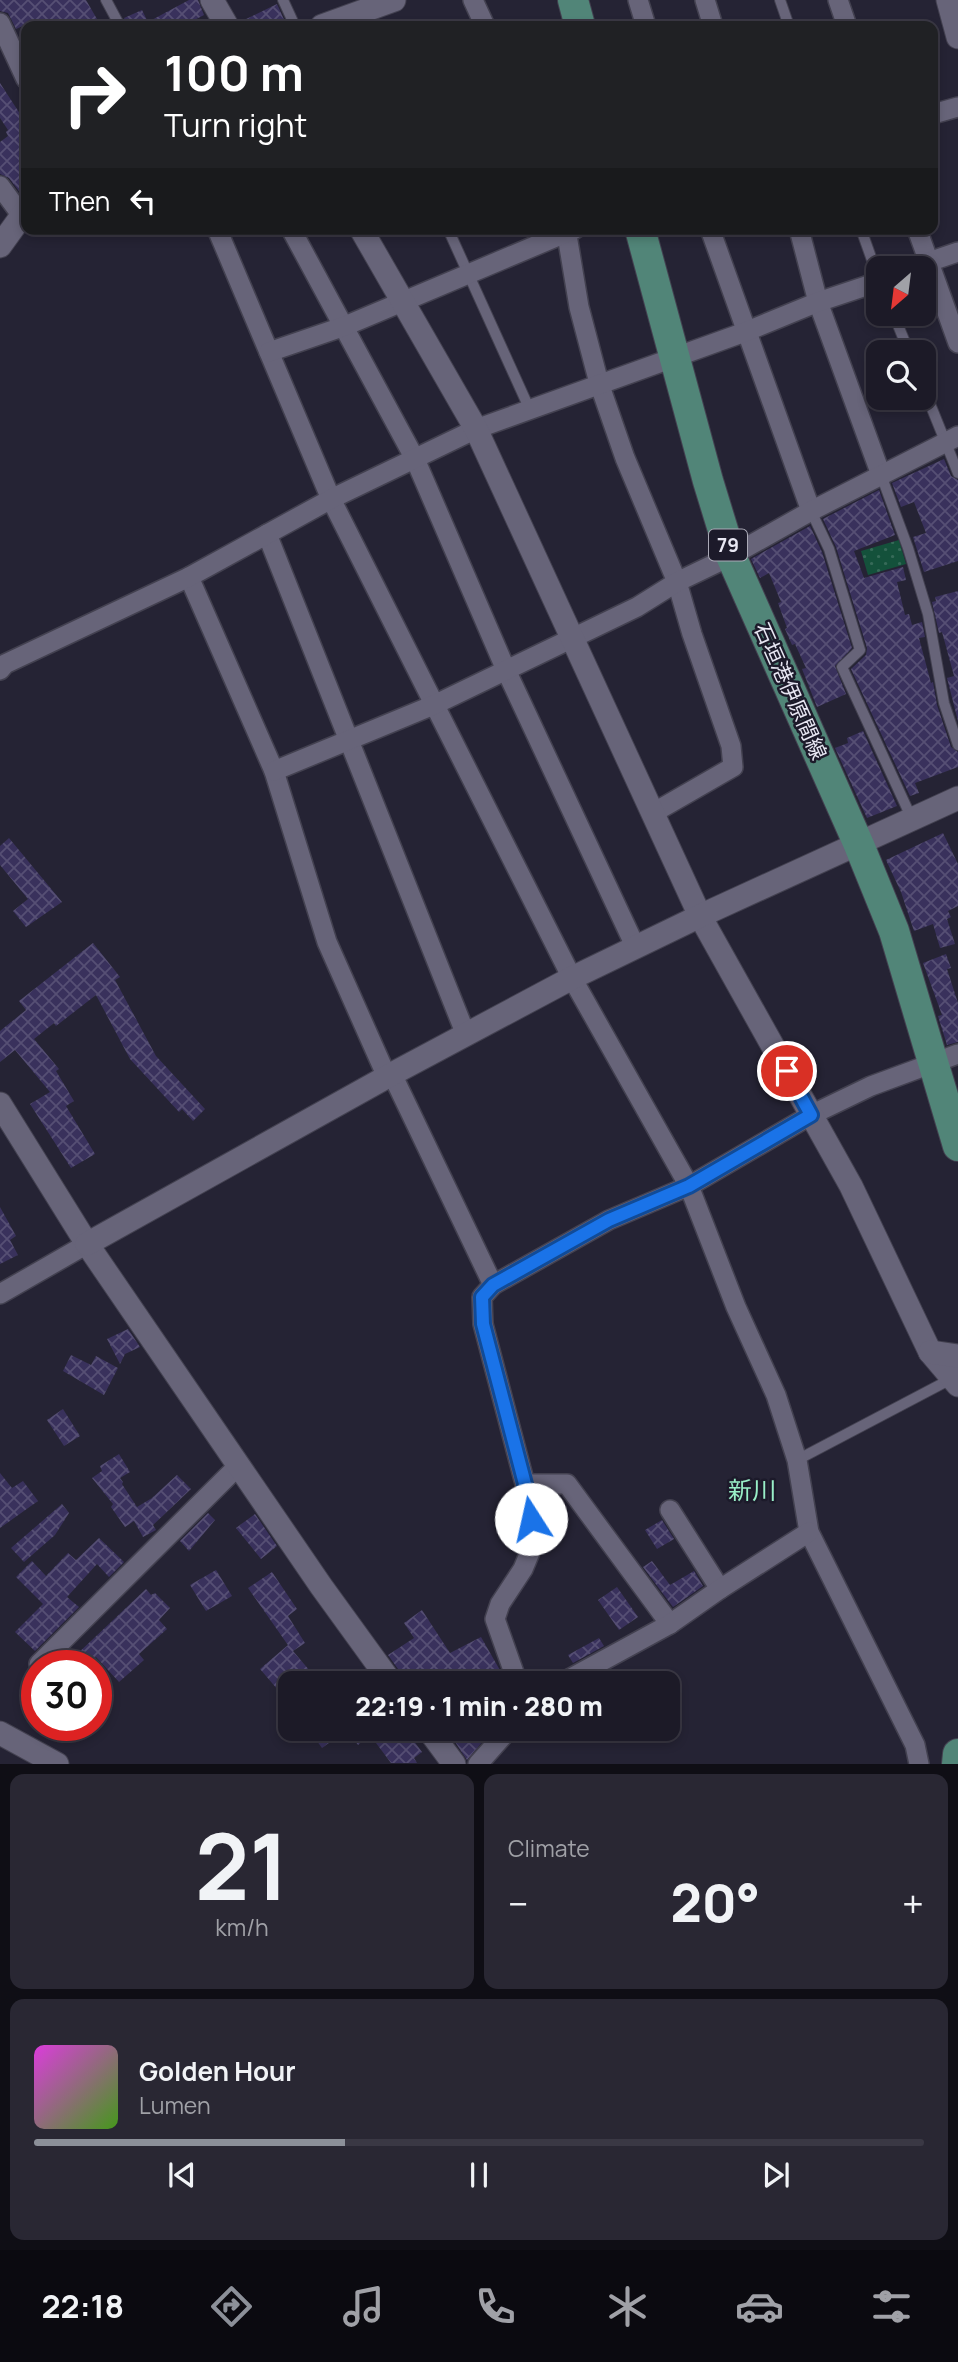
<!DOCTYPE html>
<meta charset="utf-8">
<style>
body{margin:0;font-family:Manrope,"Noto Sans JP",sans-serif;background:#292733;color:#f1f3f6;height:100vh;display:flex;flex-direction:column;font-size:26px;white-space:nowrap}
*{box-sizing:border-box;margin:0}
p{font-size:23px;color:#a0a1a7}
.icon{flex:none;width:38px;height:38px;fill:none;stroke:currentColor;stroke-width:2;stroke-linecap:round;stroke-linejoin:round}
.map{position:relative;height:1764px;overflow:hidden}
.drawer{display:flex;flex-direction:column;gap:10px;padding:10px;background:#0f0e15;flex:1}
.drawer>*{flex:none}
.top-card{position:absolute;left:21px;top:21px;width:917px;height:214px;border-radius:14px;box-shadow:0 4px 10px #0003,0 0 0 2px #3a3844;background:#202124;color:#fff;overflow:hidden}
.needle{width:46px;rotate:208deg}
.controls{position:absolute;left:866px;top:256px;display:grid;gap:14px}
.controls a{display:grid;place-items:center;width:70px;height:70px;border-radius:14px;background:#1c1a27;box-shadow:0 4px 10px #0003,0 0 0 2px #3a3844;font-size:35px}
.speed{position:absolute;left:21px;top:1650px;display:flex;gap:14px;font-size:35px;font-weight:700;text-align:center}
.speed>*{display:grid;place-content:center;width:91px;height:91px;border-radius:50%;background:#1c1a27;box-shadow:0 4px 10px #0003,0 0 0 2px #3a3844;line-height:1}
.speed .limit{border:10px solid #d22;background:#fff;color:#111}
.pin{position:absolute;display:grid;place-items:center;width:60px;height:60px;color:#fff;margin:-30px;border:4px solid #fff;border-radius:50%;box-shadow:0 2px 7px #0007}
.me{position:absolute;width:77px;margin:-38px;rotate:350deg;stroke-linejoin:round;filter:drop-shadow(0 0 5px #0008)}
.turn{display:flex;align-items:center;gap:24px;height:147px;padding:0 28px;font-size:32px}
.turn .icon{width:91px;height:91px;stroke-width:2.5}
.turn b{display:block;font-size:49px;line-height:60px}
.then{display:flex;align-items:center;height:66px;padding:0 28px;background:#0003;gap:14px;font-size:26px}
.big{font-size:52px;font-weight:800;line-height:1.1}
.drawer .card{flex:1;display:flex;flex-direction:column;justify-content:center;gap:10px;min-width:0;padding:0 24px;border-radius:14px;background:#292733}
.drawer .dial{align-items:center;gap:0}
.dial b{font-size:91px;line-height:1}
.song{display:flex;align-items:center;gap:21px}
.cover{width:84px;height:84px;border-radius:10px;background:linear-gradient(135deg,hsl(300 70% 55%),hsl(100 70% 35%))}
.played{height:7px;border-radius:4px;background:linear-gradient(90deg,#8c9099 35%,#3a3844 35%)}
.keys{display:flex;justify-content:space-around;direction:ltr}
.heat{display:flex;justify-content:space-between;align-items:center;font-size:38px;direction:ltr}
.drawer .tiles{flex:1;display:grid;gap:10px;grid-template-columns:1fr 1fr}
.card:last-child{grid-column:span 2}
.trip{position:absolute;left:278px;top:1671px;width:402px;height:70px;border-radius:14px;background:#1c1a27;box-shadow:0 4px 10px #0003,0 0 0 2px #3a3844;font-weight:800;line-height:70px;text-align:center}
.menu{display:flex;height:112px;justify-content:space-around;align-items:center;background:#0b0a10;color:#a0a1a7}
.menu .icon{width:49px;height:49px}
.menu .active{color:#8c9099}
.menu b{font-size:32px;color:#f1f3f6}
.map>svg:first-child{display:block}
</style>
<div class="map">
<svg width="958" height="1764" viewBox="0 0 958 1764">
<defs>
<pattern id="garden-dots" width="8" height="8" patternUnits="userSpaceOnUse" patternTransform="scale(1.75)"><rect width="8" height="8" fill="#14513b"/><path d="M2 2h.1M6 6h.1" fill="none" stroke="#366a58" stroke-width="1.8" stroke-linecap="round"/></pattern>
<pattern id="building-cross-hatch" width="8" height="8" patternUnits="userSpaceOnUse" patternTransform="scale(1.75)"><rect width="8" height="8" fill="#39315c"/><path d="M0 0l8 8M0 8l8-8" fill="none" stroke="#564f74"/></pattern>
</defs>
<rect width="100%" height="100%" fill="#252334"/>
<polygon fill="url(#garden-dots)" points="899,540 906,564 868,575 861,551"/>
<g fill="url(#building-cross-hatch)">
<polygon points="0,0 86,0 101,26 23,26 16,29 8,13 0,11"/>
<polygon points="189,0 198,0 204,15 183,26 127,26 124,18 142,10 148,22"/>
<polygon points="277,4 286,24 281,26 241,26 240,22"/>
<polygon points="0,83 26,123 26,186 19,191 9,178 0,174 0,142 8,136 6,132 8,130 0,118"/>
<polygon points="944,459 951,476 958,480 958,561 924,572 913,537 926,533 914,502 901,507 892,483"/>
<polygon points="879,490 895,535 854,551 864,578 903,567 906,580 897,582 905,615 909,614 912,625 922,622 925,637 919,638 931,683 933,682 937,705 951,747 958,752 958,767 915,783 919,793 910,796 851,669 866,655 867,648 836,547 823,519"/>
<polygon points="810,526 822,552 852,648 835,666 846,694 817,707 802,669 806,668 795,644 792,645 785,629 787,628 778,603 781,602 769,573 760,578 751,559"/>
<polygon points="958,591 958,721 947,678 954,676 942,632 939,633 932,602 936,601 935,597"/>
<polygon points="863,731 897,806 867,818 835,748 848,743 847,738"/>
<polygon points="943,833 958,864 958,906 948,911 951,917 947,919 955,944 940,948 933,924 914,931 901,892 886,860"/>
<polygon points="9,838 62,902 26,927 13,911 28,899 0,865 0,846"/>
<polygon points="93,943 120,977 115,980 156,1056 205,1109 193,1121 182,1109 179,1112 130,1059 96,995 56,1026 54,1023 34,1039 59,1069 56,1071 74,1101 66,1106 95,1154 71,1168 30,1104 50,1092 15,1050 0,1062 0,1031 26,1010 19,1001"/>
<polygon points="946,954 951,968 947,969 958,1003 958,1042 947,1045 938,1016 942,1015 923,963"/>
<polygon points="0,1207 16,1236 10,1240 18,1255 0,1264"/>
<polygon points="128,1329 140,1347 125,1354 120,1364 107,1339"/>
<polygon points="71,1355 91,1365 96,1356 118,1368 104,1395 63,1371"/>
<polygon points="63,1409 80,1436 64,1446 47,1420"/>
<polygon points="119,1454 130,1472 120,1478 123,1482 122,1484 137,1507 152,1498 177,1475 191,1489 153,1525 156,1530 143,1537 134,1521 125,1527 111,1507 113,1504 92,1478 102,1471 100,1466"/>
<polygon points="0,1473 12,1488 23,1481 38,1501 0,1528"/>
<polygon points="62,1504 69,1513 55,1535 24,1562 11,1548"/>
<polygon points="208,1513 215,1520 189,1551 180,1541"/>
<polygon points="255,1514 277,1546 261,1559 236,1528"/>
<polygon points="662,1520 674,1539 657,1549 645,1530"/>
<polygon points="99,1538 124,1562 109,1577 97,1564 67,1597 79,1607 35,1651 15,1632 43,1604 16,1577 32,1561 46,1576 68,1553 76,1560"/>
<polygon points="652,1561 670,1585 694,1571 703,1586 673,1607 643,1567"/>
<polygon points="216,1570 232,1596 206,1611 190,1585"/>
<polygon points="272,1572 297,1609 288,1616 305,1643 293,1651 321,1684 290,1684 290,1704 260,1669 288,1645 290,1648 248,1588"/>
<polygon points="617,1587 638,1617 619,1630 598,1600"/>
<polygon points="146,1589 151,1595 155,1593 170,1608 159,1620 167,1629 139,1654 144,1660 119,1682 96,1657 86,1666 54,1666 69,1651 74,1657"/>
<polygon points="422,1610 450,1653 481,1637 501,1672 502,1676 499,1678 502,1684 406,1684 403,1676 388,1655 414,1638 404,1623"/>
<polygon points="599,1638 604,1646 573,1663 568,1655"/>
<polygon points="324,1729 405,1729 422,1752 414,1758 417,1763 391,1763 370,1735 358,1745 349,1733 336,1743 333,1740 322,1748 314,1737"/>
<polygon points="471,1729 493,1729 467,1760 455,1742"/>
</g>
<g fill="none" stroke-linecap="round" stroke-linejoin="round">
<defs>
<g id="service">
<polyline points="106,0 120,26"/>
<polyline points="283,0 295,26"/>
<polyline points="780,0 789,26"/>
<polyline points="448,229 530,410"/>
<polyline points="861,229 878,277"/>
<polyline points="893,313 909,352"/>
<polyline points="924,389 958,473"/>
<polyline points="881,475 908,548 928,614 944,703 958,745"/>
<polyline points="811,511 829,549 860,650 842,667 912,819"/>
<polyline points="797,1460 951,1379"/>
</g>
<g id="minor">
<polyline points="473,0 485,26"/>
<polyline points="638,0 646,26"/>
<polyline points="705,0 713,26"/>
<polyline points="838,0 847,26"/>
<polyline points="0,23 26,79"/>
<polyline points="933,114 958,107"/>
<polyline points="0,186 22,216"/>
<polyline points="217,229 331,499 572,978 689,1186 736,1307 776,1395 797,1460 809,1532 915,1745 919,1764"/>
<polyline points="291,229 415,459 506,670 636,948"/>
<polyline points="566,229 579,307 599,383 625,458 677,582 692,634 731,746 733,767 653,813"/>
<polyline points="710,229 811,511"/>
<polyline points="799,229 818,302 881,475"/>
<polyline points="917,229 958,343"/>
<polyline points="911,268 958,252"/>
<polyline points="269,352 345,326 575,229"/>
<polyline points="267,534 466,1035"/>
<polyline points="189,577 274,771 327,942 387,1077"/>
<polyline points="0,670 5,664 189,577 331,499 476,429 745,332 818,302 878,282"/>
<polyline points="274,771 436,704 637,607 677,582 731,556 811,511 958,436"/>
<polyline points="392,1074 493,1285"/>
<polyline points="0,1294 87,1244"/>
<polyline points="525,1484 567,1484 670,1624"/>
<polyline points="670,1510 720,1589"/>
<polyline points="39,1664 239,1465"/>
<polyline points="518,1684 495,1619 500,1604 523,1569 535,1540 525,1484 483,1324 482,1297 493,1285 609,1220 689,1186 811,1115 871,1086 958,1054"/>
<polyline points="560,1684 670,1624 720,1589 809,1532"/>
<polyline points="478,1764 509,1729"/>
</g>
<g id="tertiary">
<polyline points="212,0 227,26"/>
<polyline points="948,0 958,37"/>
<polyline points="322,26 394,0"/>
<polyline points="361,229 476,429 700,916 851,1186 930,1352 958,1385"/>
<polyline points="0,246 26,210"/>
<polyline points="0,1104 87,1244 321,1586 392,1684"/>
<polyline points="87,1244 392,1074 572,978 700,916 958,798"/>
<polyline points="930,1352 958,1356"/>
<polyline points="428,1729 454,1764"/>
<polyline points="0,1733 57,1764"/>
</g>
<g id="primary">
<polyline points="573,0 580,26"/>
<polyline points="640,229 708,481 731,556 859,845 894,931 958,1146"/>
<polyline points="957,1764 958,1754"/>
</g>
</defs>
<use href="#service" stroke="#434150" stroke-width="12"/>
<use href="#minor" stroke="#434150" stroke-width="22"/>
<use href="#tertiary" stroke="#434150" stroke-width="25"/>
<use href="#primary" stroke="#434150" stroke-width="32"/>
<use href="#service" stroke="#676479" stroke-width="10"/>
<use href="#minor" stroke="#676479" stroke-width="19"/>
<use href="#tertiary" stroke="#676479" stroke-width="23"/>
<use href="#primary" stroke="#518578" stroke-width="30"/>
</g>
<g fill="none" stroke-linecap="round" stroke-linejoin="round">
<defs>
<polyline id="route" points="531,1519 525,1484 483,1324 482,1297 493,1285 609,1220 689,1186 811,1115 787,1071"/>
</defs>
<use href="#route" stroke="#114b97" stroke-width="18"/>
<use href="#route" stroke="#1a73e8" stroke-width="12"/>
</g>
<g text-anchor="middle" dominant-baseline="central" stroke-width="5" stroke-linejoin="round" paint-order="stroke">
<rect fill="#1c1a2a" stroke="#abaab7" stroke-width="2" x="709" y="529.5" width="38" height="31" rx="5"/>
<g font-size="19" font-weight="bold" fill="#e8e7f3">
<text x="728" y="545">79</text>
</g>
<g font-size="21" fill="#e8e7f3" stroke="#1c1a2a">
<text transform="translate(791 691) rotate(66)">石垣港伊原間線</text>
</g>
<g font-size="24" fill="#99efc8" stroke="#1c1a2a">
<text x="752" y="1489">新川</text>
</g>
</g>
</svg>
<div class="controls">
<a><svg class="needle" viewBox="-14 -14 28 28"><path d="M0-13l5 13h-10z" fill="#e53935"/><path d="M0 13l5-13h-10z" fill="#a0a1a7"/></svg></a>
<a><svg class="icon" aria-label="search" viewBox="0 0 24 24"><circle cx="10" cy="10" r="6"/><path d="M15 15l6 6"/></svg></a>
</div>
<div class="speed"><div class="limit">30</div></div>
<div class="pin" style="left:787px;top:1071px;background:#d93025"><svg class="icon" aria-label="arrive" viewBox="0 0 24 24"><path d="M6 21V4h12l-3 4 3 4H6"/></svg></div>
<svg class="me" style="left:531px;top:1519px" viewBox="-20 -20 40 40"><circle r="19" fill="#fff"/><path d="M0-13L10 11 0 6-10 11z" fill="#1a73e8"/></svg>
<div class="trip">22:19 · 1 min · 280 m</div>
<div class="top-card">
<div class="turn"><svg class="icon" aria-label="right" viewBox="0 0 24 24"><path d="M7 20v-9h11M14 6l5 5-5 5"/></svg><div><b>100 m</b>Turn right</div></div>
<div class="then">Then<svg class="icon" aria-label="left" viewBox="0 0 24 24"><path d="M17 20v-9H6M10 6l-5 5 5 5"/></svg></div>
</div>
</div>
<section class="drawer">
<div class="tiles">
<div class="card dial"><b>21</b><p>km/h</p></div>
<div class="card"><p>Climate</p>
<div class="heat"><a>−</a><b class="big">20°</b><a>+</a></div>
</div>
<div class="card">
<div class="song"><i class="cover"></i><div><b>Golden Hour</b><p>Lumen</p></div></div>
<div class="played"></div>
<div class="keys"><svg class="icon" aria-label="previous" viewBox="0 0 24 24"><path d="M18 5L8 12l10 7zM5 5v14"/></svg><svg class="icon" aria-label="pause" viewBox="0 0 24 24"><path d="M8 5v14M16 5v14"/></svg><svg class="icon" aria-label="next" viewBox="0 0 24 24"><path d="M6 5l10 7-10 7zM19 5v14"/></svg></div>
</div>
</div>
</section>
<nav class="menu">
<b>22:18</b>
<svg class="icon active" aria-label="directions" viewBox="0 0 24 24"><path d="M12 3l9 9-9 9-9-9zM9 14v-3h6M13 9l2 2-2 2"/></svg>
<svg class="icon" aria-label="music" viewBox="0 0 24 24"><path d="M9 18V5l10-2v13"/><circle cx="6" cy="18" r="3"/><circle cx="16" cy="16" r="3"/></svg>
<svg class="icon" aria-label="phone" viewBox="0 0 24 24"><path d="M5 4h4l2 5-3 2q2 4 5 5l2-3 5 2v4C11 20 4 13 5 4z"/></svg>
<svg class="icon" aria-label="climate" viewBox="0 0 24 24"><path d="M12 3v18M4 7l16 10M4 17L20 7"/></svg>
<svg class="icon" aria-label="car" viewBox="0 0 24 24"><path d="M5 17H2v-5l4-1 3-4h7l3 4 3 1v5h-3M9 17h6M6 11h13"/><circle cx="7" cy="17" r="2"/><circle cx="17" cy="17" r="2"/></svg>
<svg class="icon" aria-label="filters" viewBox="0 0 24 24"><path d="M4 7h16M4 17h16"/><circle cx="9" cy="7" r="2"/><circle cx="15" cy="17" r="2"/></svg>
</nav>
